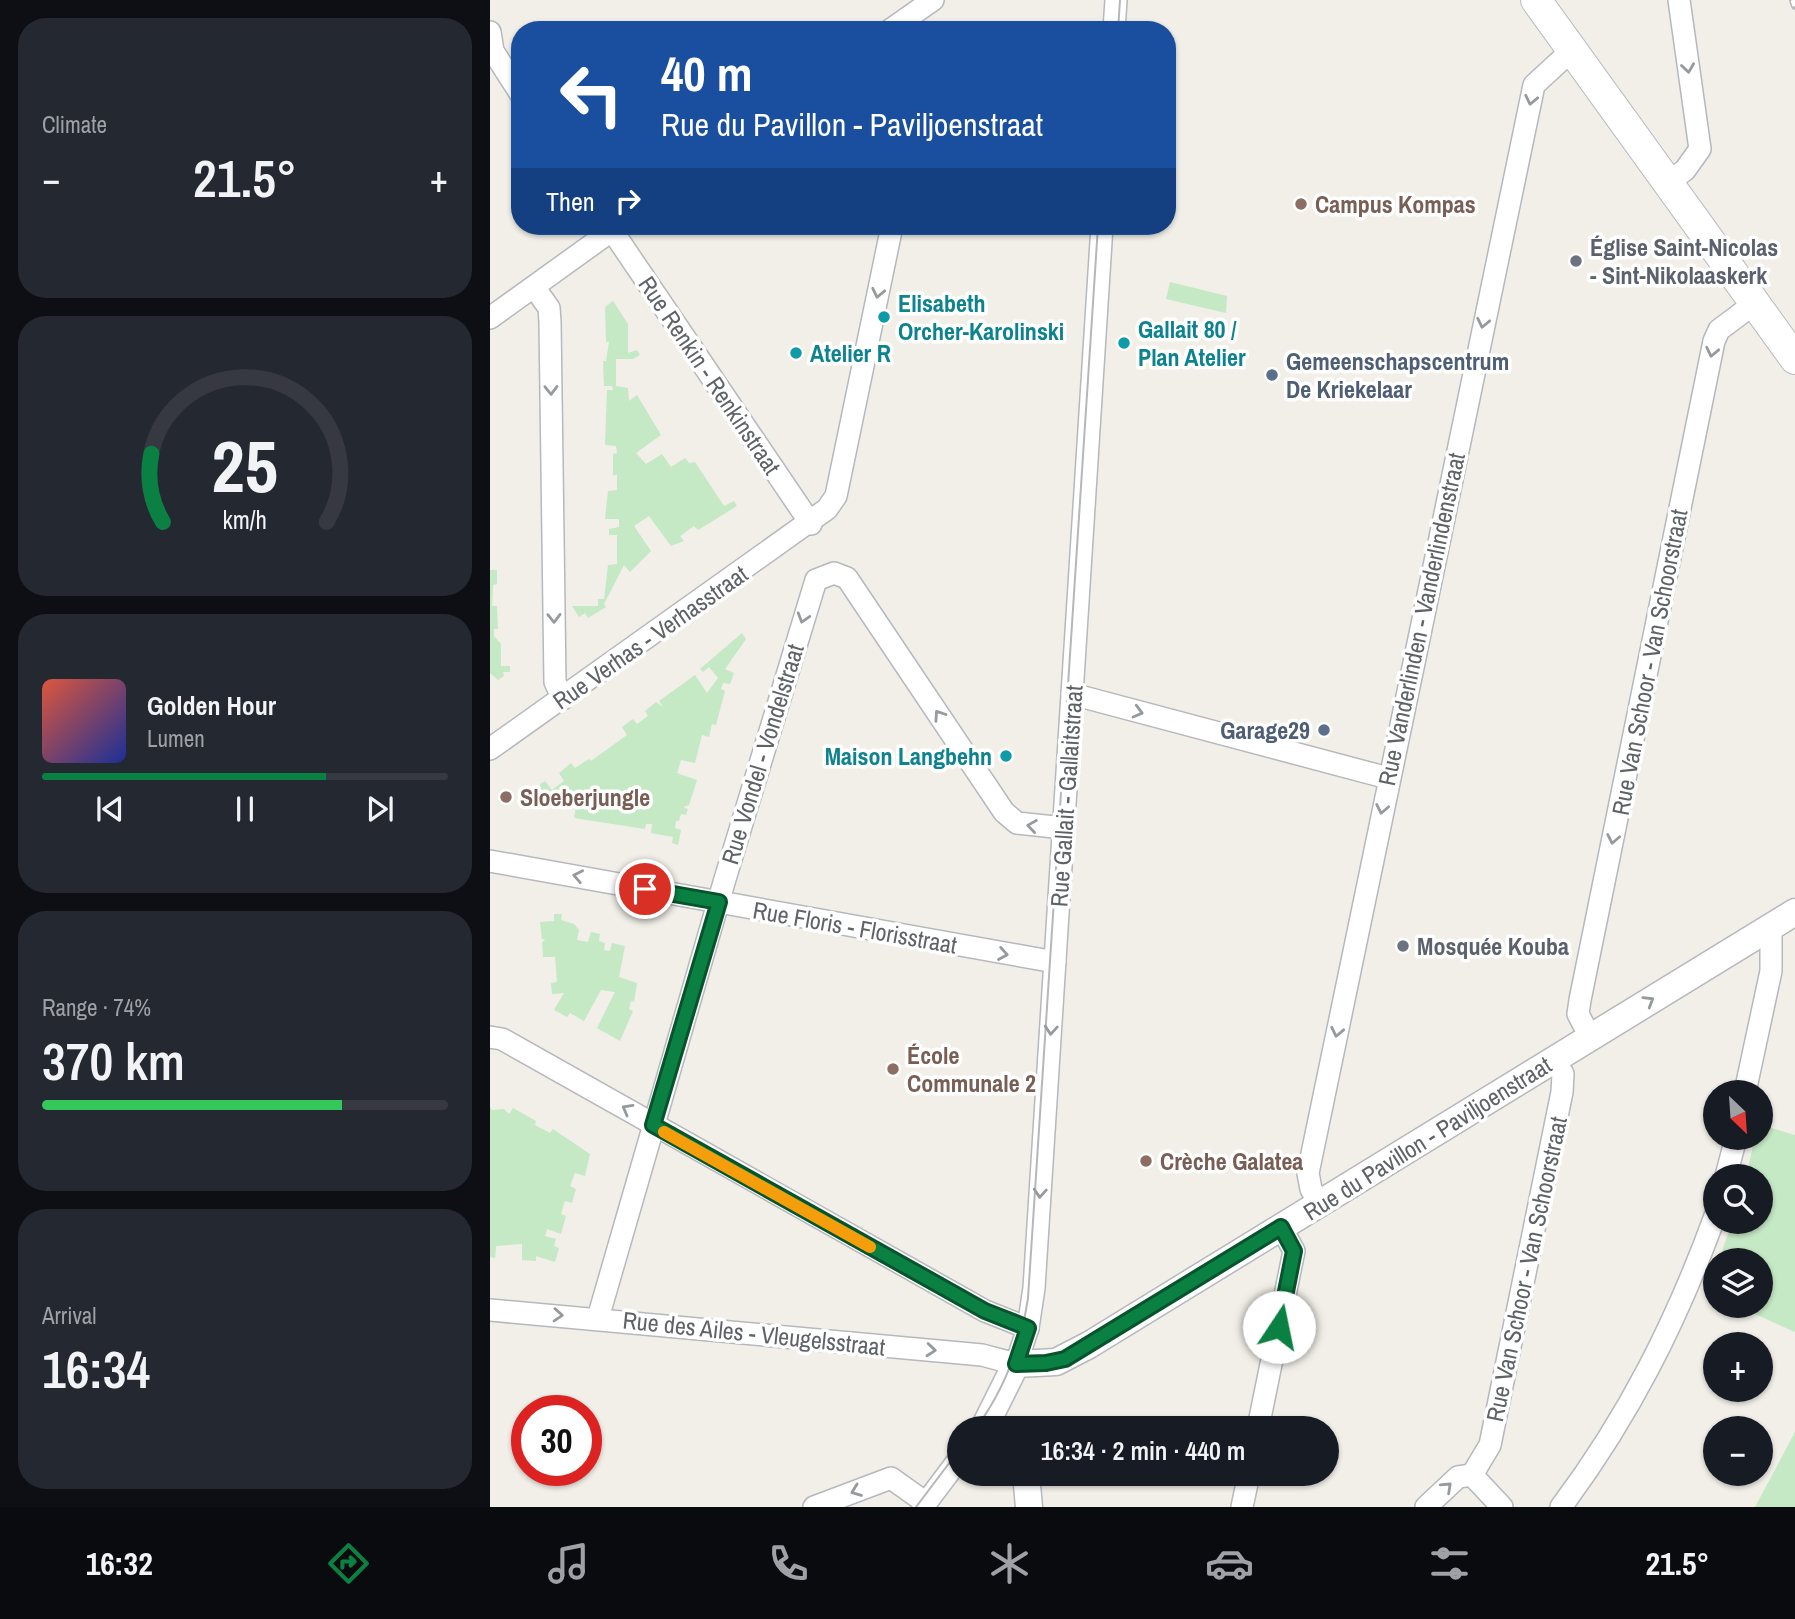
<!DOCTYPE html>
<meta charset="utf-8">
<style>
body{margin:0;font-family:"Archivo Narrow",sans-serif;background:#242831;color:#f1f3f6;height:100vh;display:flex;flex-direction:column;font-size:26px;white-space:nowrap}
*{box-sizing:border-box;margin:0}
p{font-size:23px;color:#9ea1a6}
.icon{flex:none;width:38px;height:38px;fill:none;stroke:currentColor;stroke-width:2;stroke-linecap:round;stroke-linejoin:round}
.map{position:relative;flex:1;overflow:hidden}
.panel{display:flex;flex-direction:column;gap:18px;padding:18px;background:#0d0f14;width:490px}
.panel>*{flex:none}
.top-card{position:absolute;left:21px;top:21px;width:665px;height:214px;border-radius:28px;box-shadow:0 2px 5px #0004;background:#1a4fa0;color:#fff;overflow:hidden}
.needle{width:46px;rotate:155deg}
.buttons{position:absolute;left:1213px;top:1080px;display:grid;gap:14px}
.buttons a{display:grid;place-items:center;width:70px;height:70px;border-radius:50%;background:#171b24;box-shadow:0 2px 5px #0004;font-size:35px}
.speed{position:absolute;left:21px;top:1395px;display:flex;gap:14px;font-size:35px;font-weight:700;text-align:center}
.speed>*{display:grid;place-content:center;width:91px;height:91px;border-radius:50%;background:#171b24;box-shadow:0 2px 5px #0004;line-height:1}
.speed .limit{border:10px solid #d22;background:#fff;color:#111}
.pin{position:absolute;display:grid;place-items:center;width:60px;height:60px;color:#fff;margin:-30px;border:4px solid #fff;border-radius:50%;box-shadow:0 2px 7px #0007}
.me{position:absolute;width:77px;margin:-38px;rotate:11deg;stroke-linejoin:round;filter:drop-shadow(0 0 5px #0008)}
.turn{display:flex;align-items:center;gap:24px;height:147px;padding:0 35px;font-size:32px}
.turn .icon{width:91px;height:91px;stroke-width:2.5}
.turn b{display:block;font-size:49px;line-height:60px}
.then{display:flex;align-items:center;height:66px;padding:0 35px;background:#0003;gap:14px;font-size:26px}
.big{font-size:52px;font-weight:600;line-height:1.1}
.panel .card{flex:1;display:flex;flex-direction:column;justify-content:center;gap:10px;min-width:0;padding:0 24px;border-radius:28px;background:#242831}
.panel .dial{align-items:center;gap:0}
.dial svg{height:182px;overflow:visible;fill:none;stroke:#363941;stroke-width:7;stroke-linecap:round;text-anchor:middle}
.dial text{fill:#f1f3f6;stroke:none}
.song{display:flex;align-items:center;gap:21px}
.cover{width:84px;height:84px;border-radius:10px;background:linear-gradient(135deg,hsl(10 70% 55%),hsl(230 70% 35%))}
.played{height:7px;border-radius:4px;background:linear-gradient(90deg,#0b8043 70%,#363941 70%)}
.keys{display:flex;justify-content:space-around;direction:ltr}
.heat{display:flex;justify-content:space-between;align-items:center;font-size:38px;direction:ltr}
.charge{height:10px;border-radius:5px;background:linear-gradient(90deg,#34c759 74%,#363941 0)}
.trip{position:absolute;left:457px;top:1416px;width:392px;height:70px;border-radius:35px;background:#171b24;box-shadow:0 2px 5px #0004;font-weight:600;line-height:70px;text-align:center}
.menu{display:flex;height:112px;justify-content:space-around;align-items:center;background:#090b0e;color:#9ea1a6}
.menu .icon{width:49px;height:49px}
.menu .on{color:#0b8043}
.menu b{font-size:32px;color:#f1f3f6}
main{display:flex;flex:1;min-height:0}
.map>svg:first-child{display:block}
</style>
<main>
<section class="panel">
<div class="card"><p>Climate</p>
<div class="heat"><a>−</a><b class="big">21.5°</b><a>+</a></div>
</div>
<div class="card dial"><svg viewBox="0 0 100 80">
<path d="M14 69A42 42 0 1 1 86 69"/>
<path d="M14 69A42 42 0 0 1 9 39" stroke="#0b8043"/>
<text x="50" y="56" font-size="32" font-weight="700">25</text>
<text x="50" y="72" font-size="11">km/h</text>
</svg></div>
<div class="card">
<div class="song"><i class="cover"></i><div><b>Golden Hour</b><p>Lumen</p></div></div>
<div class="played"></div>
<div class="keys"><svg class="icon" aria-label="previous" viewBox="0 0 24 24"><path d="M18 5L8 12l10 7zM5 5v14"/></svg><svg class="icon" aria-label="pause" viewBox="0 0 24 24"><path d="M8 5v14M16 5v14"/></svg><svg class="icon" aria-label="next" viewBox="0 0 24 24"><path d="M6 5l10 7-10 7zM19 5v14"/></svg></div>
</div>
<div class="card"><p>Range · 74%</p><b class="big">370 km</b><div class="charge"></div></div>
<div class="card"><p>Arrival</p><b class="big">16:34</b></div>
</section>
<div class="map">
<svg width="1305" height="1507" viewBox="0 0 1305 1507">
<rect width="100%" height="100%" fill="#f1efe8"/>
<g fill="#c5e8c5">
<polygon points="680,282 737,296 736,313 676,299"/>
<polygon points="123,301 138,324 138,353 147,350 150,355 143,359 126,359 126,386 138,388 139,401 147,395 171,435 146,453 156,464 172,454 181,467 195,458 199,463 205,462 234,506 244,501 247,506 208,530 204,526 190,536 194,541 181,546 159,516 144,526 161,551 140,572 134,565 114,604 116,607 98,618 95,613 89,617 82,606 108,606 108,599 114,599 118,565 127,564 127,535 119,535 119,529 129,527 129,519 115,519 118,491 127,490 127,475 123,475 123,454 127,453 126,446 115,445 117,390 123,390 122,386 114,386 113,361 116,361 119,342 116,342 115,307"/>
<polygon points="0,570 7,570 7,584 3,585 2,606 7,606 8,629 4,629 4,636 11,644 11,666 20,666 20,672 13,672 14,676 8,680 0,673"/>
<polygon points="252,633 256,639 235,669 244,673 240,684 233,683 231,689 235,691 226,725 222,724 219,737 212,735 205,763 191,760 187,773 207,780 199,805 193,807 198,809 196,815 191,814 189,821 186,821 185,828 191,830 188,845 182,843 183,837 161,833 162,824 156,824 155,829 84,818 87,801 52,804 50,784 55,781 62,790 74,781 69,773 81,763 85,768 99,759 101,761 137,735 132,727 143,719 147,724 158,716 155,711 166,702 173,707 169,701 205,675 217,693 228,678 219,667 213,672 210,669"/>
<polygon points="64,914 72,914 71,920 84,924 89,930 87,940 98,942 101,932 110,934 109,941 115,943 114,950 120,951 122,943 135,946 129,977 147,983 144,1002 141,1001 139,1009 143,1011 130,1041 107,1028 125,992 111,990 94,1021 80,1013 77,1017 64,1010 74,993 62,994 61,983 67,982 65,957 53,957 52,943 55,939 52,939 50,922 64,921"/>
<polygon points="0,1107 2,1110 14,1109 19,1114 23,1108 46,1121 45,1125 60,1133 63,1129 100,1154 95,1176 85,1173 80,1186 86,1189 82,1203 75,1201 71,1214 76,1216 71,1234 57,1229 55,1236 66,1239 64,1246 69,1248 65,1262 46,1256 46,1261 32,1260 32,1244 6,1246 5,1258 0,1257"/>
<polygon points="1271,1125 1305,1135 1305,1332 1247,1306 1270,1306 1270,1260 1229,1260 1242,1222 1270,1222 1270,1176 1256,1176 1265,1138 1270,1138"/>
<polygon points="1305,1432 1305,1507 1265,1507"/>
</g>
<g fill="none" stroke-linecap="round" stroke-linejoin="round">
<defs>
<g id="minor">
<polyline points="400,30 443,0"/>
<polyline points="624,30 626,0"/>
<polyline points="0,32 3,51 30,93"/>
<polyline points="1179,182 1195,170 1210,149 1189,0"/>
<polyline points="119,226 321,524"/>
<polyline points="44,287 59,308 60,322 65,682 73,699"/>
<polyline points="0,318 128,226"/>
<polyline points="582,694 898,778"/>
<polyline points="0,749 337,509 346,496 402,226"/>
<polyline points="0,861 565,962"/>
<polyline points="0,1037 12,1039 495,1311 538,1328"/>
<polyline points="1100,1037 1088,1014 1090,1000 1224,341 1229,330 1265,303"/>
<polyline points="1255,1092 1281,971 1281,927"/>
<polyline points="1236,1176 1246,1138"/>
<polyline points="829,1203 821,1189 818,1173 1044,85 1082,50"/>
<polyline points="0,1310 492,1355 526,1364 538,1328 544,1288 612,226"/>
<polyline points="108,1318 235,879 326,580 344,573 357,578 514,812 527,823 574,828"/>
<polyline points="768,1428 804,1251 791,1227"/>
<polyline points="982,1475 1000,1445 1072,1092 1073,1074 1064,1059"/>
<polyline points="982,1475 1012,1507"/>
<polyline points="324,1507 401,1478 436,1503"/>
<polyline points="433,1507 469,1459"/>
<polyline points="752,1507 759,1474"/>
<polyline points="936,1507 968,1477 982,1475"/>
<path d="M1071 1507C1139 1416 1186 1323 1225 1216"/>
</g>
<g id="tertiary">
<polyline points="494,1428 526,1364 566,1362 599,1345 1305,912"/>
<polyline points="536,1474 539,1507"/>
</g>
<polyline id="secondary" points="1046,0 1305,359"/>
</defs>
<use href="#minor" stroke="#b5b8bc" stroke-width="24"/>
<use href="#tertiary" stroke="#b5b8bc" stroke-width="29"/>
<use href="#secondary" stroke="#b6babf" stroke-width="32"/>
<use href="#minor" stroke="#fff" stroke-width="21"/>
<use href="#tertiary" stroke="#fff" stroke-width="26"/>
<use href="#secondary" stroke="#fff" stroke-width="30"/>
<g stroke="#b6b7b8" stroke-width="2">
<polyline points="628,30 630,0"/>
<path d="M486 1428C515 1389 531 1345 538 1298L608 226"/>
<polyline points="426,1507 469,1450"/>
</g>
<defs>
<polyline id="rail" points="1303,0 1305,6"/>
</defs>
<use href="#rail" stroke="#b6b7b8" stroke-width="8"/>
<use href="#rail" stroke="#fff" stroke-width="5" stroke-dasharray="16" stroke-linecap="butt"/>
</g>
<defs><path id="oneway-chevron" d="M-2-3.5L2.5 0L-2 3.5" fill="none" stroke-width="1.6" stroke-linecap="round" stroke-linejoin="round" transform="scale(1.75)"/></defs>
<g stroke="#979a9d">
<use href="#oneway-chevron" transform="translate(1198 68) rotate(82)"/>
<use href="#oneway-chevron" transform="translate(1041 100) rotate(102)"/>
<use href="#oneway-chevron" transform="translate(388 293) rotate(102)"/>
<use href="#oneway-chevron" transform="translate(993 323) rotate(102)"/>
<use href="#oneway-chevron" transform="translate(1222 352) rotate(102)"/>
<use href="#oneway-chevron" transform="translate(61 390) rotate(89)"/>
<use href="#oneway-chevron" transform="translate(64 618) rotate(89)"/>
<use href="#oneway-chevron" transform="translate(313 618) rotate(107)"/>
<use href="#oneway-chevron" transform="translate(648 712) rotate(15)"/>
<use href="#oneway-chevron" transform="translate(449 715) rotate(-124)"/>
<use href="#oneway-chevron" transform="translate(892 809) rotate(101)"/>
<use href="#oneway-chevron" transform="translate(542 826) rotate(-172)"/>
<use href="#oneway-chevron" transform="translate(1123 839) rotate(101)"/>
<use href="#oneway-chevron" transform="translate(88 876) rotate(-169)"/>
<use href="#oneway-chevron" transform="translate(513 954) rotate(10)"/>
<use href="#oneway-chevron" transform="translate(1159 1001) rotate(-31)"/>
<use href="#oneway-chevron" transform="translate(561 1030) rotate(94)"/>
<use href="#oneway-chevron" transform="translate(847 1032) rotate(102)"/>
<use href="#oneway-chevron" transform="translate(137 1109) rotate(-151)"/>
<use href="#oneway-chevron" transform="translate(550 1193) rotate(94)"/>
<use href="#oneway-chevron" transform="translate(68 1315) rotate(4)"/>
<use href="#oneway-chevron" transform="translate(441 1350) rotate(5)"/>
<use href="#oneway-chevron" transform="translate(957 1487) rotate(-43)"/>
<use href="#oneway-chevron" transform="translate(366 1491) rotate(159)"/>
</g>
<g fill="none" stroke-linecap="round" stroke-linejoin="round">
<defs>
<polyline id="route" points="155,889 229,902 163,1125 495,1311 538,1328 526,1364 556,1363 575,1359 791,1227 804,1251 789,1327"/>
</defs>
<use href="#route" stroke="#07532c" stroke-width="18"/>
<use href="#route" stroke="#0b8043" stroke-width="12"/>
<polyline stroke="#f59e0b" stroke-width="12" points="174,1132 380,1247"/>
</g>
<g fill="#8d6e63" stroke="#fff" stroke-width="2.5">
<circle cx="811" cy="204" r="7"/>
<circle cx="16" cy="797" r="7"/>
<circle cx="403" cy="1069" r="7"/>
<circle cx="656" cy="1161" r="7"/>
</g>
<g fill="#6b7280" stroke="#fff" stroke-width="2.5">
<circle cx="1086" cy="261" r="7"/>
<circle cx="913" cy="946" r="7"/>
</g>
<g fill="#0f9aa8" stroke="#fff" stroke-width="2.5">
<circle cx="394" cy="317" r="7"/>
<circle cx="634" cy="343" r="7"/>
<circle cx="306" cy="353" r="7"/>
<circle cx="516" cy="756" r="7"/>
</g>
<g fill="#5c6f8a" stroke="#fff" stroke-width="2.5">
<circle cx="782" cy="375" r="7"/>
<circle cx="834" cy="730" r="7"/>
</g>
<g text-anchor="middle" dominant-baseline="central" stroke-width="7" stroke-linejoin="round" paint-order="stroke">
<g font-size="24" font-weight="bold" fill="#785e54" stroke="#fff" text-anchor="start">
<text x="825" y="204">Campus Kompas</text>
<text x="30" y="797">Sloeberjungle</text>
<text x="417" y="1055">École<tspan x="417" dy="28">Communale 2</tspan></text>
<text x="670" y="1161">Crèche Galatea</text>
</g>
<g font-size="24" font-weight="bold" fill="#5b616d" stroke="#fff" text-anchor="start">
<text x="1100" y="247">Église Saint-Nicolas<tspan x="1100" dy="28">- Sint-Nikolaaskerk</tspan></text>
<text x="927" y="946">Mosquée Kouba</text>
</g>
<g font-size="24" font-weight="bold" fill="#0d838f" stroke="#fff" text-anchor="start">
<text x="408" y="303">Elisabeth<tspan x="408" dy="28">Orcher-Karolinski</tspan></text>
<text x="648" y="329">Gallait 80 /<tspan x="648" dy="28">Plan Atelier</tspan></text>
<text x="320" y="353">Atelier R</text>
<text x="502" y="756" text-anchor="end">Maison Langbehn</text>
</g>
<g font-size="24" font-weight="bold" fill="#4e5e75" stroke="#fff" text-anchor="start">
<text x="796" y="361">Gemeenschapscentrum<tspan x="796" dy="28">De Kriekelaar</tspan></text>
<text x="820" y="730" text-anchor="end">Garage29</text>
</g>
<g font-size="24" fill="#5f6368" stroke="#fff">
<text transform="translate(220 375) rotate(56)">Rue Renkin - Renkinstraat</text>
<text transform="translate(931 619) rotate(-78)">Rue Vanderlinden - Vanderlindenstraat</text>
<text transform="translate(160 637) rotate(-35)">Rue Verhas - Verhasstraat</text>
<text transform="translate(1159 662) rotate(-79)">Rue Van Schoor - Van Schoorstraat</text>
<text transform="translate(272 754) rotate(-73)">Rue Vondel - Vondelstraat</text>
<text transform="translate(576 796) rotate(-86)">Rue Gallait - Gallaitstraat</text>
<text transform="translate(365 927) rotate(10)">Rue Floris - Florisstraat</text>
<text transform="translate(937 1138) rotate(-32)">Rue du Pavillon - Paviljoenstraat</text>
<text transform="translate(1036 1269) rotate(-78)">Rue Van Schoor - Van Schoorstraat</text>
<text transform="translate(264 1333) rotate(6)">Rue des Ailes - Vleugelsstraat</text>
</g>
</g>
</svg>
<div class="buttons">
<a><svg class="needle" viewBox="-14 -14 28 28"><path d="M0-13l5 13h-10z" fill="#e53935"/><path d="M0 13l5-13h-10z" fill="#9ea1a6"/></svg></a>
<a><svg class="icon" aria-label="search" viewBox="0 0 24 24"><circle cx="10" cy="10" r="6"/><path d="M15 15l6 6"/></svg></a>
<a><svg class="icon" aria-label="layers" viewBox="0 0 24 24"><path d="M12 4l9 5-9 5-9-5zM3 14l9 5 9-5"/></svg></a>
<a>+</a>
<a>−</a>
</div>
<div class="speed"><div class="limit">30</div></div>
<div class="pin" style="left:155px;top:889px;background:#d93025"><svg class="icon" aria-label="arrive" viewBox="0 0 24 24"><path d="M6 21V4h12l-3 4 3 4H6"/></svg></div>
<svg class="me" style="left:789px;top:1327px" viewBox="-20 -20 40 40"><circle r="19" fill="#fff"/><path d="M0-13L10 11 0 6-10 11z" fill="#0b8043"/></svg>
<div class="trip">16:34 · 2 min · 440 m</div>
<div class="top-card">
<div class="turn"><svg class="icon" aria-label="left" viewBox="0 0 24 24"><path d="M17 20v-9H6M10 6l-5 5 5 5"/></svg><div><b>40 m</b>Rue du Pavillon - Paviljoenstraat</div></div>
<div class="then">Then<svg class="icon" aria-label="right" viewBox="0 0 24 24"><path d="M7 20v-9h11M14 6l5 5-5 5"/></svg></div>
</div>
</div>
</main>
<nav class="menu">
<b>16:32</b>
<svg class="icon on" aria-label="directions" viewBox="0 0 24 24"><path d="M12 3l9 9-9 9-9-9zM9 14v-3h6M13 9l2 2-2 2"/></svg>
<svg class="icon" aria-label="music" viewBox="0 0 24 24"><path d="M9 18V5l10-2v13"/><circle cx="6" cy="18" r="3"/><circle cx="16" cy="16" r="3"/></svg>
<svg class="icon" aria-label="phone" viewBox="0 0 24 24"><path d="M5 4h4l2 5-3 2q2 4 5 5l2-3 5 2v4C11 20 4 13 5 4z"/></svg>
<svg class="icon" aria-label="climate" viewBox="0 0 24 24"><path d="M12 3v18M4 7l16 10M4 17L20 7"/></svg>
<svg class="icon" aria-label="car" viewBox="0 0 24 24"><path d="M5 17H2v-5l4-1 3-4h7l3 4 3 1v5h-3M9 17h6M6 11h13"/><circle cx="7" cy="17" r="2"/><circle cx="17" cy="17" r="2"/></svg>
<svg class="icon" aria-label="filters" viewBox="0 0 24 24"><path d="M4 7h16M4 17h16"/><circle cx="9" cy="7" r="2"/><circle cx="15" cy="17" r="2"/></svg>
<b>21.5°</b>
</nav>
